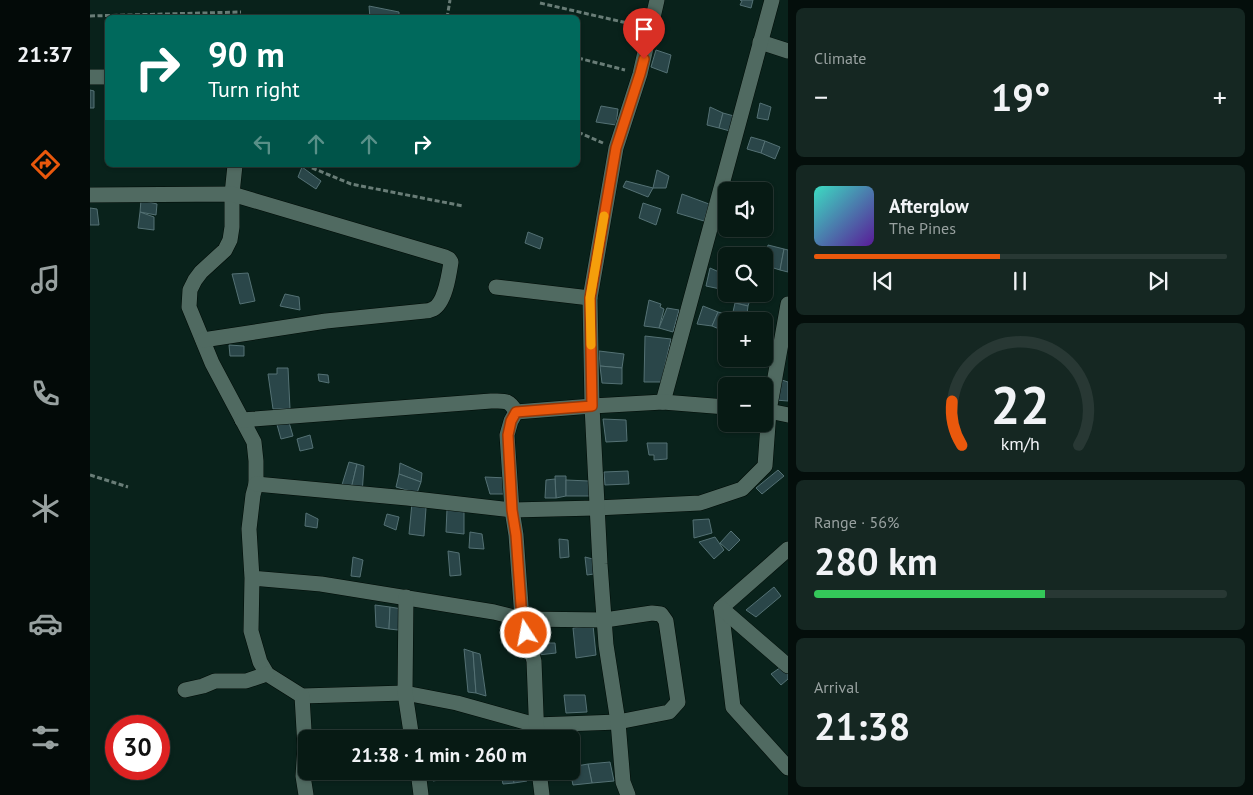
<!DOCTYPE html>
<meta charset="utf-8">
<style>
body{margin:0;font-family:"PT Sans",sans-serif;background:#152722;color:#f1f3f6;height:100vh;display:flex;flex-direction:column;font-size:19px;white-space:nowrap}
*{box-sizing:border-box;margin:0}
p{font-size:16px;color:#98a1a0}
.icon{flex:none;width:28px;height:28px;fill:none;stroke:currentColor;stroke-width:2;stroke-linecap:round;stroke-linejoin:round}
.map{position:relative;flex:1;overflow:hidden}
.sheet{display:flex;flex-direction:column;gap:8px;padding:8px;background:#040e0b;width:465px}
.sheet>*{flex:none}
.banner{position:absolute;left:15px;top:15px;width:475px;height:152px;border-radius:8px;box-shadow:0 1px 4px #0004,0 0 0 1px #283834;background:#00695c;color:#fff;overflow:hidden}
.controls{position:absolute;left:628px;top:182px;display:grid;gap:10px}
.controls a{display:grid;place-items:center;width:55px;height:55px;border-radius:8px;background:#071a14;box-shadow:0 1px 4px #0004,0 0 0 1px #283834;font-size:25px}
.speed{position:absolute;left:15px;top:715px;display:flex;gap:10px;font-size:25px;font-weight:700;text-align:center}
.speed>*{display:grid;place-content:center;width:65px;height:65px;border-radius:50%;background:#071a14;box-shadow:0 1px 4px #0004,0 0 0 1px #283834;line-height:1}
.speed .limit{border:8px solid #d22;background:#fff;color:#111}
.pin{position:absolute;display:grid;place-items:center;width:42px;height:42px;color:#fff;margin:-51px -21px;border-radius:50% 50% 50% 0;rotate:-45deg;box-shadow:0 0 5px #0007}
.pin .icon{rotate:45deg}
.me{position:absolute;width:55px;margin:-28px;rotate:349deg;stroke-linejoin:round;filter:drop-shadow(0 0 4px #0008)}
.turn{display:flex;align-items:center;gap:18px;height:105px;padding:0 20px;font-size:22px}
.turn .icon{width:65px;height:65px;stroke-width:2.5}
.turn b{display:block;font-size:35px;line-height:42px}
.lanes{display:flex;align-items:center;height:48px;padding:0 20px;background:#0003;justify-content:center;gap:25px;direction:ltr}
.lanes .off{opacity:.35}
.big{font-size:38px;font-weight:700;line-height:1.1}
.sheet .widget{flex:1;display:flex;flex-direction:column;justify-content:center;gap:8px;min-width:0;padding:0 18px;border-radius:8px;background:#152722}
.sheet .dial{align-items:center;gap:0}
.dial svg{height:130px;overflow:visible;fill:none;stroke:#283834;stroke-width:7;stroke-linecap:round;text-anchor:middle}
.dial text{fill:#f1f3f6;stroke:none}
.song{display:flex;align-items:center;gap:15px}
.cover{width:60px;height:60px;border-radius:8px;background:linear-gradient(135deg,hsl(170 70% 55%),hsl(270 70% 35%))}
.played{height:5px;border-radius:2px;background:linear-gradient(90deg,#ea580c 45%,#283834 45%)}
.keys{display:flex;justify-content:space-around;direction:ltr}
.heat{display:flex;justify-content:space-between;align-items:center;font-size:28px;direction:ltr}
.charge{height:8px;border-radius:4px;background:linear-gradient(90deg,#34c759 56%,#283834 0)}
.trip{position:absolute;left:208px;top:730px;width:282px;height:50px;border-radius:8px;background:#071a14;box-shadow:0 1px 4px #0004,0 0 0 1px #283834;font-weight:700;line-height:50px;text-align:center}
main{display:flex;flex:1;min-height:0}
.menu{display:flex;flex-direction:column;width:90px;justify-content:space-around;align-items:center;background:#030a08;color:#98a1a0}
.menu .icon{width:35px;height:35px}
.menu .on{color:#ea580c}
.menu b{font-size:22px;color:#f1f3f6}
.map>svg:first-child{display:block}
</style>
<main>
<nav class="menu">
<b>21:37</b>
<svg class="icon on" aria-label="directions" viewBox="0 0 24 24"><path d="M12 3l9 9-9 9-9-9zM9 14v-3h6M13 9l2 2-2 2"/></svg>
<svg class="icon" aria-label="music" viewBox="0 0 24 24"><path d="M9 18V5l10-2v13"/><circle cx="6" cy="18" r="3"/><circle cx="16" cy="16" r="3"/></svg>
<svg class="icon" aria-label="phone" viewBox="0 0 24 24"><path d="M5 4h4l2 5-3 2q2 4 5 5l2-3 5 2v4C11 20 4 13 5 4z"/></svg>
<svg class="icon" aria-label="climate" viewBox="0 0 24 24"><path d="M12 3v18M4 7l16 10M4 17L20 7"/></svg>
<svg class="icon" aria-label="car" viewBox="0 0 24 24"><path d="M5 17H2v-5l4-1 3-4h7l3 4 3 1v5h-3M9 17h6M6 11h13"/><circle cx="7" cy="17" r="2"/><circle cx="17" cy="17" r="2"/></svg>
<svg class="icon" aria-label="filters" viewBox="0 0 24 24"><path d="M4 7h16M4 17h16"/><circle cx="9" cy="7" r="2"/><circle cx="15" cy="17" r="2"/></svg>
</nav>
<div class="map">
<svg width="698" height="795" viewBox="0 0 698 795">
<rect width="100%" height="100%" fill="#09221b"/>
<g fill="#2a4649" stroke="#547174">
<polygon points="650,0 663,0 661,8 650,5 652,1"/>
<polygon points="279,6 309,12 309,18 280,18"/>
<polygon points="566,50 581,55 577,73 561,67"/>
<polygon points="0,90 4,91 4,108 0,108"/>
<polygon points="670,103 681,107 678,120 667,118"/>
<polygon points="511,106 528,109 526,125 506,122"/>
<polygon points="620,107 633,113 629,128 617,125"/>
<polygon points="633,113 644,116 640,131 629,128"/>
<polygon points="661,137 675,141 671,153 657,149"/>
<polygon points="675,141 690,147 685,159 671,153"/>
<polygon points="212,167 231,181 226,189 208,177"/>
<polygon points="567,170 579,176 576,188 563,188"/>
<polygon points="536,181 563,188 558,197 533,187"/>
<polygon points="592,194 619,204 614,221 587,213"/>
<polygon points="51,200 67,204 66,215 50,212"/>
<polygon points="553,203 571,209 566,225 549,218"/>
<polygon points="0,208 7,209 9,225 0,225"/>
<polygon points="50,212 64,217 64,230 48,228"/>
<polygon points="438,232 453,238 450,249 435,243"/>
<polygon points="678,245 694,249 690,270 674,265"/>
<polygon points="694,249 698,250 698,272 690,270"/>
<polygon points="620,268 636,275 636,287 635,290 616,286"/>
<polygon points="158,273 165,301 150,304 142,274"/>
<polygon points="635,290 636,291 636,294 648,294 661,297 658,306 631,299"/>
<polygon points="195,294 209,297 210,310 190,306"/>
<polygon points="559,300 571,304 570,307 574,309 569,328 554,326"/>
<polygon points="645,303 658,306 657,314 643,312"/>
<polygon points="613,306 628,312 622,326 607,324"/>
<polygon points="577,308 589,310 583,332 569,328"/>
<polygon points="628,312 639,315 634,331 622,326"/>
<polygon points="555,336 581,339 571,382 554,382"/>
<polygon points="139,345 154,346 154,356 140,356"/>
<polygon points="509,351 534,354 532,368 510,366"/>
<polygon points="510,366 532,368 532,384 512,383"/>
<polygon points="187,368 198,368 200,409 183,409 178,374 187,374"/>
<polygon points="228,374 238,375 239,383 229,381"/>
<polygon points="689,379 698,382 698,401 685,400"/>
<polygon points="198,419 203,436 191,439 186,421"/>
<polygon points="513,419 536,420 537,441 516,442"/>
<polygon points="220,435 223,448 210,451 207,439"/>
<polygon points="557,443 577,443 577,459 564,460 564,455 559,455"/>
<polygon points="259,462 267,464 261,489 251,488"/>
<polygon points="310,463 332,473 331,482 309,474"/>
<polygon points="267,464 274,466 272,494 261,489"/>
<polygon points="688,470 694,476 672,494 666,488"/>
<polygon points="538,471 539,484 515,485 514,472"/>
<polygon points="309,474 331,482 327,493 306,487"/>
<polygon points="465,476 476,476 476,496 466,498"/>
<polygon points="395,477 417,478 419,494 400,494"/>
<polygon points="465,479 466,498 455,498 456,480"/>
<polygon points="476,480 499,481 500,496 476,496"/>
<polygon points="322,503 336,508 334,536 319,534"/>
<polygon points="374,508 374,534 356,532 357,509"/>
<polygon points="216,513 228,519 227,528 215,526"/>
<polygon points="297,514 309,517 306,530 294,525"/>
<polygon points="619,519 622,533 604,538 603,520"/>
<polygon points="641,531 650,540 639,551 630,543"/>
<polygon points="380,532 392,534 394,549 379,548"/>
<polygon points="625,537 634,550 624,559 609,542"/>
<polygon points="469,539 478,540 479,557 470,558"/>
<polygon points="358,551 369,553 371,575 360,576"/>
<polygon points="263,557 273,560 270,577 261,576"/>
<polygon points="495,557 503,559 504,574 497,575"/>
<polygon points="684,587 691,596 666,617 656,610"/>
<polygon points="285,605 300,607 299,629 286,627"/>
<polygon points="300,607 312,609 308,630 299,629"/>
<polygon points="503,625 506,655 486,658 483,628"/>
<polygon points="447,643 465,643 466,653 448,655"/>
<polygon points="374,649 383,652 386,693 378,692"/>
<polygon points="383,652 390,654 396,696 386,693"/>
<polygon points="694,665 698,669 698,679 691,685 681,674"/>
<polygon points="474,695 495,695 497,712 476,713"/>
<polygon points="520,762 524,781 502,783 498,764"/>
<polygon points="498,764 502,783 483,785 480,771 481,771 481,767"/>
<polygon points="353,771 355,779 343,781 340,772"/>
<polygon points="410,771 422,771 424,783 413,784"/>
<polygon points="422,771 436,771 437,781 424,783"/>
</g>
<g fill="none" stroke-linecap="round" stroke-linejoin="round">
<defs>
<g id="street">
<polyline points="670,42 698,51"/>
<polyline points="0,77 18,77"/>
<polyline points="145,165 142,194 142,227 140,240 135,250 111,272 105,280 100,290 99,307 122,363 164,442 166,461 166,484 163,495 159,529 162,578 161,631 170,662 177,674 212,696 315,693 367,703 446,725 528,722 579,712 588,702 576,621 571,614 562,613 515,620 432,619 404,612 231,584 162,578"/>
<path d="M0 195 142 194 355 257 359 259 361 262C359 275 355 303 343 309 341 310 338 311 335 311L236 321 113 340"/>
<polyline points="406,287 500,298"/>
<polyline points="573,402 682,0"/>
<polyline points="674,410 698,415"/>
<polyline points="426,412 421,421 417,435 422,510 426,535 432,619 444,661 447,739"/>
<path d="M152 420 401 401C414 401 419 399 426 412L502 406 573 402 636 407"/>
<polyline points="166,484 317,498 422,510 506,508 610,503 652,489 675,466 679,411 698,304"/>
<polyline points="316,597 315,693 322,739"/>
<polyline points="631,608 643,707 698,768"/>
<polyline points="631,608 698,549"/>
<polyline points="631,608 698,666"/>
<polyline points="95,690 113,686 125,681 156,681 177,674"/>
<polyline points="212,696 215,747 213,776 216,795"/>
<polyline points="328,771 331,795"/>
<polyline points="449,771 452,795"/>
<polyline points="538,795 533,782 528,722 516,645 510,564 502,406 500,298 526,148 550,74 567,0"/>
</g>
</defs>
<use href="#street" stroke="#000b06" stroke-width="16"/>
<g stroke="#697d77" stroke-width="3" stroke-dasharray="5 2.5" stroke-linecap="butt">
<polyline points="450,3 546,25"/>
<polyline points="0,16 151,12"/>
<polyline points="357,18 360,0"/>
<polyline points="488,58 535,70"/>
<polyline points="488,132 513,143"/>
<polyline points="215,165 261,184 373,206"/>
<polyline points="0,475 38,487"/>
</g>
<use href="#street" stroke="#506a61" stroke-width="15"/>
</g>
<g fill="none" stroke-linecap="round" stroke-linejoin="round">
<defs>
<polyline id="route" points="436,633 432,619 426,535 422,510 418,435 421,421 426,412 502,406 500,298 526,148 550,74 554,59"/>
</defs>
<use href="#route" stroke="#983908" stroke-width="12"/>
<use href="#route" stroke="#ea580c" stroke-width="9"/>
<polyline stroke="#f59e0b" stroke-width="9" points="501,345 500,298 514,216"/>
</g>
</svg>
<div class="controls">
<a><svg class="icon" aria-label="sound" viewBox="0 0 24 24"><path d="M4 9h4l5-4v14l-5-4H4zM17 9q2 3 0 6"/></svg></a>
<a><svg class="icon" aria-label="search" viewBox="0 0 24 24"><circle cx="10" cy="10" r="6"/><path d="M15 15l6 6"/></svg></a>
<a>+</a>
<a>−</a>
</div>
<div class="speed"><div class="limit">30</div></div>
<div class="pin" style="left:554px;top:59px;background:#d93025"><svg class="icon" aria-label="arrive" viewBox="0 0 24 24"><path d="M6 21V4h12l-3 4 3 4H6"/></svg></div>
<svg class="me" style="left:436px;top:633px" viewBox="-20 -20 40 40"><circle r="17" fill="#ea580c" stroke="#fff" stroke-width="3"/><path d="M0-11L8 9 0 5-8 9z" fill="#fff"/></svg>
<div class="trip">21:38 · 1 min · 260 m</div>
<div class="banner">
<div class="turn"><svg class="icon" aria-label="right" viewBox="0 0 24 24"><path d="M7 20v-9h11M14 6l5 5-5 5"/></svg><div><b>90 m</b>Turn right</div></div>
<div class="lanes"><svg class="icon off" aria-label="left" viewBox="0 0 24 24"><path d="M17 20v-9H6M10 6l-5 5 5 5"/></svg><svg class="icon off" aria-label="ahead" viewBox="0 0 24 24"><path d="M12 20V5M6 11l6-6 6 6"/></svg><svg class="icon off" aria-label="ahead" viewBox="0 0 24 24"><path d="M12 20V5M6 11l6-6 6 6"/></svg><svg class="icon" aria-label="right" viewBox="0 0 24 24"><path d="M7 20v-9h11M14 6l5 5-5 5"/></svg></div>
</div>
</div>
<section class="sheet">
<div class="widget"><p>Climate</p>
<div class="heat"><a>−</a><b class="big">19°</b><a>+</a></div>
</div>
<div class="widget">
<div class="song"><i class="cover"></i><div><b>Afterglow</b><p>The Pines</p></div></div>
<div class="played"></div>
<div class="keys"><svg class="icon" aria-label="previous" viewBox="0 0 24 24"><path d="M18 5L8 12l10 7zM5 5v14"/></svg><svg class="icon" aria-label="pause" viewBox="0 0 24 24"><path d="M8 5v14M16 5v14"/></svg><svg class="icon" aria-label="next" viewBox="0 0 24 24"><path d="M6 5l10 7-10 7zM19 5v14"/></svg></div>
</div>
<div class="widget dial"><svg viewBox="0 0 100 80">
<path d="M14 69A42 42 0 1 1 86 69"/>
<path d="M14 69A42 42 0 0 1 8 42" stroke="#ea580c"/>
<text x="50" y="56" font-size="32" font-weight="700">22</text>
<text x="50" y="72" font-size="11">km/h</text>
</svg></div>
<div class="widget"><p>Range · 56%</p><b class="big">280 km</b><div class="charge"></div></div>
<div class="widget"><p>Arrival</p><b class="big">21:38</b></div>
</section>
</main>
